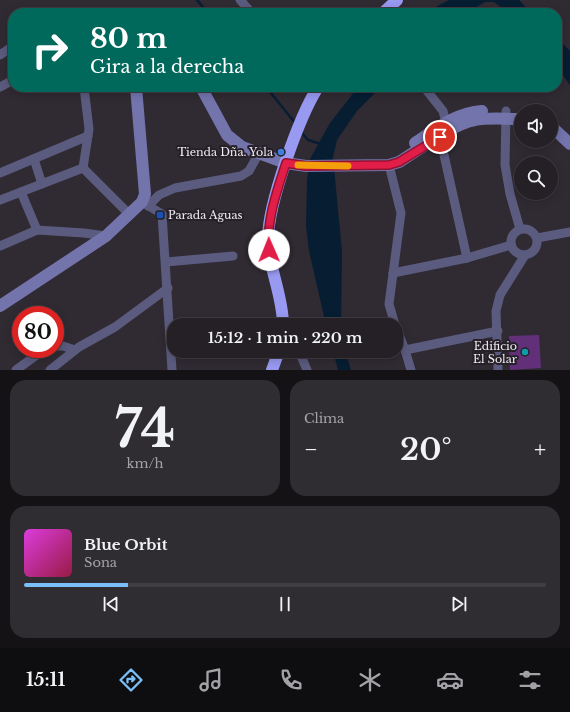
<!DOCTYPE html>
<html lang="es">
<meta charset="utf-8">
<style>
body{margin:0;font-family:"Libre Baskerville",serif;background:#302d32;color:#f1f3f6;height:100vh;display:flex;flex-direction:column;font-size:15px;white-space:nowrap}
*{box-sizing:border-box;margin:0}
p{font-size:13px;color:#a3a3a7}
.icon{flex:none;width:22px;height:22px;fill:none;stroke:currentColor;stroke-width:2;stroke-linecap:round;stroke-linejoin:round}
.map{position:relative;height:370px;overflow:hidden}
.panel{display:flex;flex-direction:column;gap:10px;padding:10px;background:#141215;flex:1}
.panel>*{flex:none}
.banner{position:absolute;left:8px;top:8px;width:554px;height:84px;border-radius:16px;box-shadow:0 2px 10px #0003,0 0 0 1px #413e43;background:#00695c;color:#fff;overflow:hidden}
.buttons{position:absolute;left:514px;top:104px;display:grid;gap:8px}
.buttons a{display:grid;place-items:center;width:44px;height:44px;border-radius:50%;background:#242026;box-shadow:0 2px 10px #0003,0 0 0 1px #413e43;font-size:20px}
.speed{position:absolute;left:12px;top:306px;display:flex;gap:8px;font-size:20px;font-weight:700;text-align:center}
.speed>*{display:grid;place-content:center;width:52px;height:52px;border-radius:50%;background:#242026;box-shadow:0 2px 10px #0003,0 0 0 1px #413e43;line-height:1}
.speed .limit{border:6px solid #d22;background:#fff;color:#111}
.pin{position:absolute;display:grid;place-items:center;width:34px;height:34px;color:#fff;margin:-17px;border:2px solid #fff;border-radius:50%;box-shadow:0 1px 4px #0007}
.me{position:absolute;width:44px;margin:-22px;rotate:359deg;stroke-linejoin:round;filter:drop-shadow(0 0 3px #0008)}
.turn{display:flex;align-items:center;gap:14px;height:84px;padding:0 16px;font-size:18px}
.turn .icon{width:52px;height:52px;stroke-width:2.5}
.turn b{display:block;font-size:28px;line-height:34px}
.big{font-size:30px;font-weight:600;line-height:1.1}
.panel .card{flex:1;display:flex;flex-direction:column;justify-content:center;gap:6px;min-width:0;padding:0 14px;border-radius:16px;background:#302d32}
.panel .dial{align-items:center;gap:0}
.dial b{font-size:52px;line-height:1}
.song{display:flex;align-items:center;gap:12px}
.cover{width:48px;height:48px;border-radius:6px;background:linear-gradient(135deg,hsl(300 70% 55%),hsl(340 70% 35%))}
.played{height:4px;border-radius:2px;background:linear-gradient(90deg,#7abff8 20%,#413e43 20%)}
.keys{display:flex;justify-content:space-around;direction:ltr}
.heat{display:flex;justify-content:space-between;align-items:center;font-size:22px;direction:ltr}
.panel .tiles{flex:1;display:grid;gap:10px;grid-template-columns:1fr 1fr}
.card:last-child{grid-column:span 2}
.trip{position:absolute;left:167px;top:318px;width:236px;height:40px;border-radius:16px;background:#242026;box-shadow:0 2px 10px #0003,0 0 0 1px #413e43;font-weight:600;line-height:40px;text-align:center}
.tabs{display:flex;height:64px;justify-content:space-around;align-items:center;background:#0e0d0f;color:#a3a3a7}
.tabs .icon{width:28px;height:28px}
.tabs .on{color:#7abff8}
.tabs b{font-size:18px;color:#f1f3f6}
.map>svg:first-child{display:block}
</style>
<div class="map">
<svg width="570" height="370" viewBox="0 0 570 370">
<rect width="100%" height="100%" fill="#302a33"/>
<g fill="#061d32">
<polygon points="449,0 519,0 531,13 509,13 494,2 485,2 467,13 430,13 439,5"/>
<polygon points="557,38 570,51 570,85 557,67"/>
<polygon points="358,87 381,87 357,111 337,140 333,157 342,252 341,325 326,325 309,251 306,226 307,180 310,159 321,139 330,123"/>
<polygon points="333,351 345,351 351,370 338,370"/>
</g>
<g fill="none" stroke-linecap="round" stroke-linejoin="round">
<g stroke="#061d32" stroke-width="2.5">
<polyline points="197,0 208,13"/>
<polyline points="266,87 296,124"/>
<polyline points="301,132 308,140 321,144"/>
</g>
</g>
<polygon fill="#613078" points="539,335 541,368 510,370 509,336"/>
<g fill="none" stroke-linecap="round" stroke-linejoin="round">
<g stroke="#5a5b7e" stroke-width="9">
<polyline points="240,0 252,13"/>
<polyline points="0,55 13,46"/>
<polyline points="0,87 13,80"/>
<polyline points="424,87 443,111 446,123 450,127"/>
<polyline points="506,111 505,165 510,194 520,229"/>
<polyline points="435,132 440,137 467,258"/>
<polyline points="34,159 42,184"/>
<polyline points="389,165 401,213 389,304 395,325"/>
<polyline points="83,168 89,129 84,87"/>
<polyline points="0,173 88,136"/>
<polyline points="21,192 37,230"/>
<polyline points="0,200 83,168 130,215"/>
<polyline points="142,202 162,214 172,370"/>
<polyline points="148,206 159,195 175,188 241,176 249,171 259,153"/>
<circle cx="524" cy="242" r="13"/>
<polyline points="537,238 570,232"/>
<polyline points="0,246 37,230 84,233 106,236"/>
<polyline points="166,262 233,256"/>
<polyline points="393,273 467,258 511,245"/>
<polyline points="396,327 405,350 411,370"/>
<polyline points="55,346 63,346 75,350"/>
<polyline points="405,350 498,331"/>
<polyline points="299,351 307,370"/>
<polyline points="16,370 45,349"/>
<polyline points="50,370 79,347 115,327 168,288"/>
<polyline points="498,370 496,311 500,295 525,255"/>
</g>
<g stroke="#7374ac" stroke-width="12">
<path d="M201 87 227 135 242 147 286 163 306 166 389 165 399 162C419 150 452 124 475 120 489 117 506 119 521 119"/>
<polyline points="551,126 570,144"/>
<path d="M415 143C436 129 455 113 482 111"/>
<polyline points="0,306 106,236 142,202 145,194 136,87"/>
</g>
<g stroke="#9899f0" stroke-width="12">
<polyline points="383,13 397,0"/>
<path d="M283 325C283 296 269 269 268 241 267 206 299 117 318 87"/>
<polyline points="272,370 279,351"/>
</g>
</g>
<g fill="none" stroke-linecap="round" stroke-linejoin="round">
<defs>
<path id="route" d="M269 250C266 220 277 191 286 163L306 166 389 165 399 162 440 137"/>
</defs>
<use href="#route" stroke="#92132f" stroke-width="10"/>
<use href="#route" stroke="#e11d48" stroke-width="7"/>
<polyline stroke="#f59e0b" stroke-width="7" points="298,165 348,166"/>
</g>
<circle fill="#3f7fe0" stroke="#262029" stroke-width="1.5" cx="281" cy="152" r="4"/>
<rect fill="#1a4fb4" stroke="#262029" stroke-width="1.5" x="156" y="211" width="8" height="8" rx="2"/>
<circle fill="#0f9aa8" stroke="#262029" stroke-width="1.5" cx="525" cy="352" r="4"/>
<g text-anchor="middle" dominant-baseline="central" stroke-width="4" stroke-linejoin="round" paint-order="stroke">
<g font-size="11" fill="#f0edf2" stroke="#262029" text-anchor="end">
<text x="273" y="152">Tienda Dña. Yola</text>
<text x="168" y="215" text-anchor="start">Parada Aguas</text>
<text x="517" y="346">Edificio<tspan x="517" dy="13">El Solar</tspan></text>
</g>
</g>
</svg>
<div class="buttons">
<a><svg class="icon" aria-label="sound" viewBox="0 0 24 24"><path d="M4 9h4l5-4v14l-5-4H4zM17 9q2 3 0 6"/></svg></a>
<a><svg class="icon" aria-label="search" viewBox="0 0 24 24"><circle cx="10" cy="10" r="6"/><path d="M15 15l6 6"/></svg></a>
</div>
<div class="speed"><div class="limit">80</div></div>
<div class="pin" style="left:440px;top:137px;background:#d93025"><svg class="icon" aria-label="arrive" viewBox="0 0 24 24"><path d="M6 21V4h12l-3 4 3 4H6"/></svg></div>
<svg class="me" style="left:269px;top:250px" viewBox="-20 -20 40 40"><circle r="19" fill="#fff"/><path d="M0-13L10 11 0 6-10 11z" fill="#e11d48"/></svg>
<div class="trip">15:12 · 1 min · 220 m</div>
<div class="banner">
<div class="turn"><svg class="icon" aria-label="right" viewBox="0 0 24 24"><path d="M7 20v-9h11M14 6l5 5-5 5"/></svg><div><b>80 m</b>Gira a la derecha</div></div>
</div>
</div>
<section class="panel">
<div class="tiles">
<div class="card dial"><b>74</b><p>km/h</p></div>
<div class="card"><p>Clima</p>
<div class="heat"><a>−</a><b class="big">20°</b><a>+</a></div>
</div>
<div class="card">
<div class="song"><i class="cover"></i><div><b>Blue Orbit</b><p>Sona</p></div></div>
<div class="played"></div>
<div class="keys"><svg class="icon" aria-label="previous" viewBox="0 0 24 24"><path d="M18 5L8 12l10 7zM5 5v14"/></svg><svg class="icon" aria-label="pause" viewBox="0 0 24 24"><path d="M8 5v14M16 5v14"/></svg><svg class="icon" aria-label="next" viewBox="0 0 24 24"><path d="M6 5l10 7-10 7zM19 5v14"/></svg></div>
</div>
</div>
</section>
<nav class="tabs">
<b>15:11</b>
<svg class="icon on" aria-label="directions" viewBox="0 0 24 24"><path d="M12 3l9 9-9 9-9-9zM9 14v-3h6M13 9l2 2-2 2"/></svg>
<svg class="icon" aria-label="music" viewBox="0 0 24 24"><path d="M9 18V5l10-2v13"/><circle cx="6" cy="18" r="3"/><circle cx="16" cy="16" r="3"/></svg>
<svg class="icon" aria-label="phone" viewBox="0 0 24 24"><path d="M5 4h4l2 5-3 2q2 4 5 5l2-3 5 2v4C11 20 4 13 5 4z"/></svg>
<svg class="icon" aria-label="climate" viewBox="0 0 24 24"><path d="M12 3v18M4 7l16 10M4 17L20 7"/></svg>
<svg class="icon" aria-label="car" viewBox="0 0 24 24"><path d="M5 17H2v-5l4-1 3-4h7l3 4 3 1v5h-3M9 17h6M6 11h13"/><circle cx="7" cy="17" r="2"/><circle cx="17" cy="17" r="2"/></svg>
<svg class="icon" aria-label="filters" viewBox="0 0 24 24"><path d="M4 7h16M4 17h16"/><circle cx="9" cy="7" r="2"/><circle cx="15" cy="17" r="2"/></svg>
</nav>
